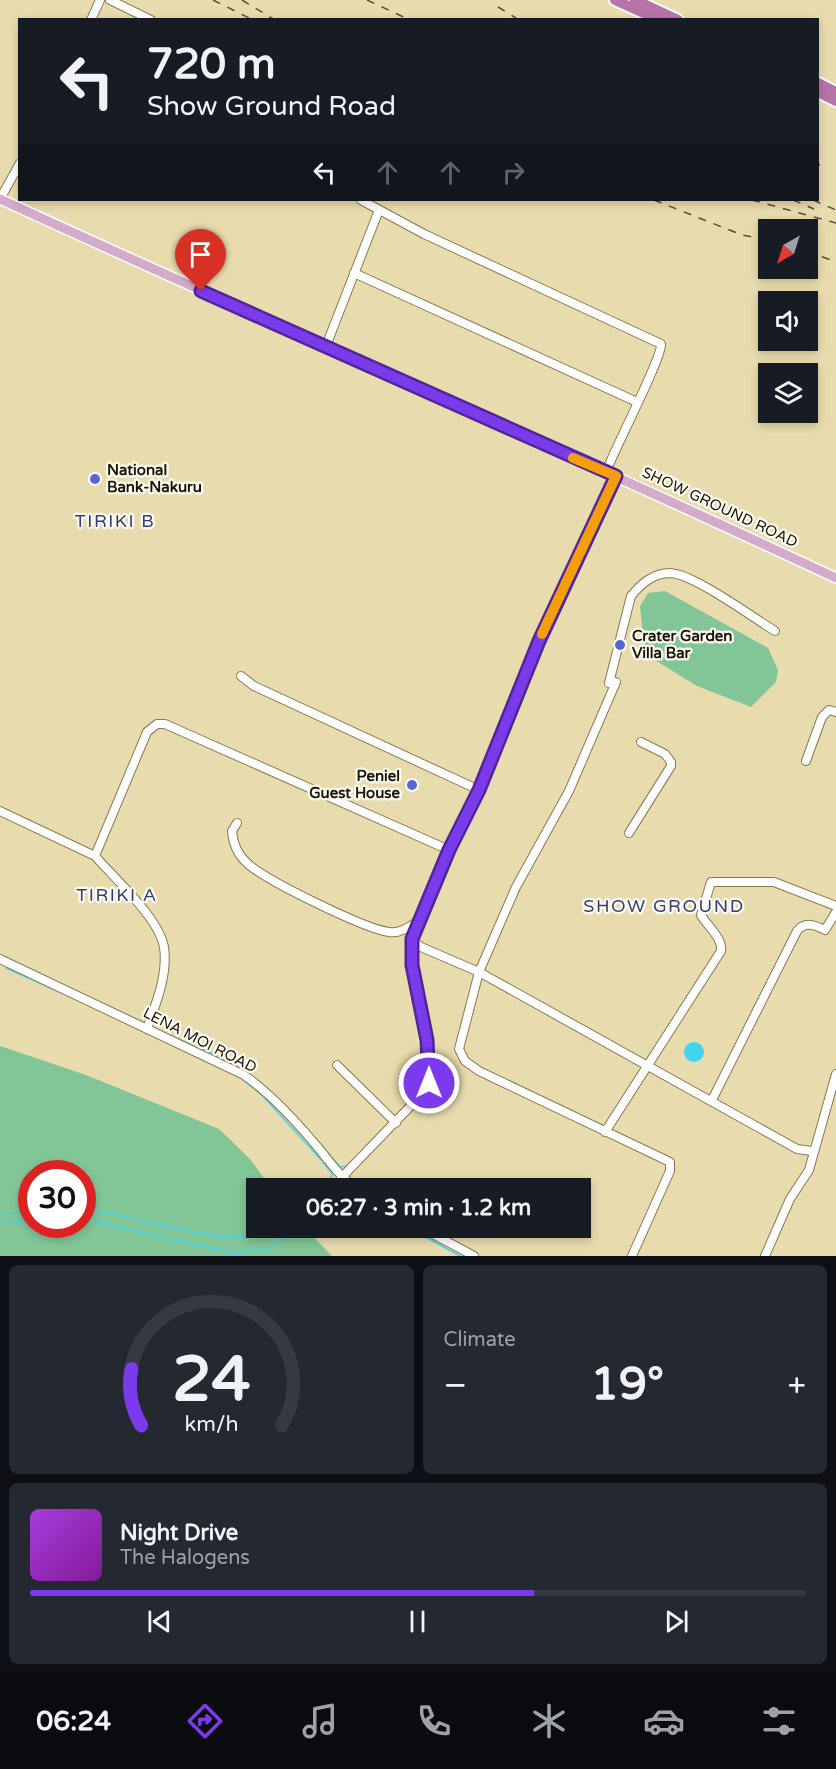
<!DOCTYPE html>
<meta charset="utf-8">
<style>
body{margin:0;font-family:"Varela Round",sans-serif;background:#242831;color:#f1f3f6;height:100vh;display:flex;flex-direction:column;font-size:22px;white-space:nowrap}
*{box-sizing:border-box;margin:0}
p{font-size:20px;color:#9ea1a6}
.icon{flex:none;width:33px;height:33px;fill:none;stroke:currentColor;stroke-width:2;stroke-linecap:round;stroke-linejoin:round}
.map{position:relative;height:1256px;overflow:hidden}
.details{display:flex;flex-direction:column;gap:9px;padding:9px;background:#0d0f14;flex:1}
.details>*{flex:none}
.hud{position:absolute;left:18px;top:18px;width:801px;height:183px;border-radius:0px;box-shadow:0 3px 9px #0003;background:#171b24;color:#f1f3f6;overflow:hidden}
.needle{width:39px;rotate:219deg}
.controls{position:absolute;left:758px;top:219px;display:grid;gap:12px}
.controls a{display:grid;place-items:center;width:60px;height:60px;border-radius:0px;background:#171b24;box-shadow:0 3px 9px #0003;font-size:30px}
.speed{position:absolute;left:18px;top:1160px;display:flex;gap:12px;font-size:30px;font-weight:700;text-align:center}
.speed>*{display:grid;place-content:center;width:78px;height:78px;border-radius:50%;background:#171b24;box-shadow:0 3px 9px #0003;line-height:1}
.speed .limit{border:9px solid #d22;background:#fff;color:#111}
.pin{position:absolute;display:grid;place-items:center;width:51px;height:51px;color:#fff;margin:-62px -26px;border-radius:50% 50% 50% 0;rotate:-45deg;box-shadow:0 0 6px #0007}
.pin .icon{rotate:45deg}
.me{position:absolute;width:66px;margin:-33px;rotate:0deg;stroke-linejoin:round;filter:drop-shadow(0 0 4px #0008)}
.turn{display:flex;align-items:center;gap:21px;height:126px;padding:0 30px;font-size:27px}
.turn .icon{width:78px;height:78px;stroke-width:2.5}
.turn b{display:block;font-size:42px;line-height:51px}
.lanes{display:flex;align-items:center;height:57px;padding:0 30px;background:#0003;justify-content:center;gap:30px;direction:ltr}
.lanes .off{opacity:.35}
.big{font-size:45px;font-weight:700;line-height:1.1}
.details .card{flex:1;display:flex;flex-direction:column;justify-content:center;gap:9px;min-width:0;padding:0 21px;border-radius:9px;background:#242831}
.details .dial{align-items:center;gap:0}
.dial svg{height:156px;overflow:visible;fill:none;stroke:#363941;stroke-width:7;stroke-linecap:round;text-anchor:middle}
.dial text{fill:#f1f3f6;stroke:none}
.song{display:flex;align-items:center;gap:18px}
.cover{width:72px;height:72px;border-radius:9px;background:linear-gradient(135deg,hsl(280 70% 55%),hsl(290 70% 35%))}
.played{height:6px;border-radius:3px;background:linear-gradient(90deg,#7c3aed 65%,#363941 65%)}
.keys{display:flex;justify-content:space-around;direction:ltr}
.heat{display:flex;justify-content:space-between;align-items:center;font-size:33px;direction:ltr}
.details .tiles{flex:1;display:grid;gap:9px;grid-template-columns:1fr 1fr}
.card:last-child{grid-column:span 2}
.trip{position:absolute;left:246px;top:1178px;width:345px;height:60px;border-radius:0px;background:#171b24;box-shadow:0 3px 9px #0003;font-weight:700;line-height:60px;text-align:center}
.menu{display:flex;height:96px;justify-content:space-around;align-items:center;background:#090b0e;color:#9ea1a6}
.menu .icon{width:42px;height:42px}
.menu .selected{color:#7c3aed}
.menu b{font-size:27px;color:#f1f3f6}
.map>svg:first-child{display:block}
</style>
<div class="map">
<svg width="836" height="1256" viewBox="0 0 836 1256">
<rect width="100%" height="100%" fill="#e8dbae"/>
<g fill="#82c698" fill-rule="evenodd">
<polygon points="665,591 768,648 778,670 776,682 751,707 697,686 645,654 640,606 648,593"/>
<path d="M0 1046 86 1075 219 1129 250 1159 271 1188H256V1227H304L332 1256H0ZM32 1173H82V1224H32Z"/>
</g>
<circle fill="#41d4f1" cx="694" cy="1052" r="10"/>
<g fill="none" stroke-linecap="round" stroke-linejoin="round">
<g stroke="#41d4f1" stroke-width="1.5">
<polyline points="6,968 64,994"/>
<polyline points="70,988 89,997"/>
<polyline points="93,999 147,1024"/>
<polyline points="154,1028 194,1046"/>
<polyline points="199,1047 220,1057"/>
<polyline points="224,1059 242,1070"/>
<polyline points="246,1072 253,1077"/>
<polyline points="243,1080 262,1095 323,1162 332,1174 330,1182 324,1188"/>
<polyline points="319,1143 340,1167 348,1166"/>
<path d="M82 1209C142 1213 229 1256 282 1227"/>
<polyline points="0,1214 32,1213"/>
<polyline points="82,1219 233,1253 268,1249 297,1227"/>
<polyline points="0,1222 32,1220"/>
<polyline points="407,1227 460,1256"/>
</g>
<defs>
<g id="minor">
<polyline points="110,0 151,20"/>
<polyline points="91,20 100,0"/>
<polyline points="0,199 20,163"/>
<path d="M361 200 424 234 661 344C663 356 614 450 606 472"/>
<polyline points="354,273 637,402"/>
<polyline points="326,346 379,210"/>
<polyline points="241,676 254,686 479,790"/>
<polyline points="616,682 569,791 516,887 479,972 459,1049 465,1061 479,1071 670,1162 670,1171 632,1256"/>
<path d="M609 683 631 596C641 584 653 573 670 573 694 574 752 617 775 631"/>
<polyline points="806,761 822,717 829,710 836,712"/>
<polyline points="0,811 95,856 147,732 157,724 165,724 449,850"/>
<path d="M237 823 232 831C233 844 237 854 247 863 265 880 365 929 389 932 399 934 410 927 418 921"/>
<polyline points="629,833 671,766 671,762 665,754 641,742"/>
<path d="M95 856C114 878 159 918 164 947 168 975 156 1003 147 1029"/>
<polyline points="412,939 421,947 479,972 797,1149 812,1151"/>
<path d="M0 959 244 1075C271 1094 294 1119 315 1144 329 1160 339 1177 357 1188"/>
<polyline points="337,1065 396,1123"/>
<path d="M712 1100 797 931C805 921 815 925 825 930L836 912"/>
<path d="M605 1132 721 951C723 938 707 926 701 915L711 882H774L836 906"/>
<polyline points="341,1178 427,1089 430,1066 414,983 412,939 449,850 479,790 539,641 616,476"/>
<polyline points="420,1227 474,1256"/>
<polyline points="765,1256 790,1199 809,1170 836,1074"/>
</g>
<path id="major" d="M0 199C278 327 559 448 836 578"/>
<g id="highway">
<polyline points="615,0 659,20"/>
<polyline points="635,0 678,20"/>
<polyline points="818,83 836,92"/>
<polyline points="818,92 836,101"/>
</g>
</defs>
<use href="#minor" stroke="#867a50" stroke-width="10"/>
<use href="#major" stroke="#fff" stroke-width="12"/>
<use href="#highway" stroke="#fff" stroke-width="14"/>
<use href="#minor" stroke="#fff" stroke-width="8"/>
<use href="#major" stroke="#d3accb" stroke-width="9"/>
<use href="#highway" stroke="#b674a9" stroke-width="10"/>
<g stroke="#564e36" stroke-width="1.5" stroke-dasharray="8 8" stroke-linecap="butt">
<polyline points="213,0 253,20"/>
<polyline points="242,0 275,20"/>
<polyline points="367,0 410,20"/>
<polyline points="498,7 519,20"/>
<polyline points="818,164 820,165"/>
<polyline points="654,200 742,235 768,240"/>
<polyline points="752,200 836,223"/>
<polyline points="793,200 814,209"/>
<polyline points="813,200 836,210"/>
<polyline points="807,251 836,262"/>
</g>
</g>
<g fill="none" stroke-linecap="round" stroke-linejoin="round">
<defs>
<polyline id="route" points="201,291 616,476 539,641 479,790 449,850 412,939 412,965 427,1040 429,1083"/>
</defs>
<use href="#route" stroke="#51269a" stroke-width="15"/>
<use href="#route" stroke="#7c3aed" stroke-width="10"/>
<polyline stroke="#f59e0b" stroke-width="10" points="542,634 616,476 573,458"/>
</g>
<g fill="#5664da" stroke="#fffdf3" stroke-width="2">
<circle cx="95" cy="479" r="6"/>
<circle cx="620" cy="645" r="6"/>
<circle cx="412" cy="785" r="6"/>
</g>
<g text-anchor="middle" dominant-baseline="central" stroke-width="4.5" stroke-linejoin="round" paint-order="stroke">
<g font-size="15" font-weight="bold" fill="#1a1505" stroke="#fffdf3" text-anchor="start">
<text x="107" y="470">National<tspan x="107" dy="17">Bank-Nakuru</tspan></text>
<text x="632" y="636">Crater Garden<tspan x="632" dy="17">Villa Bar</tspan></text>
<text x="400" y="776" text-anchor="end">Peniel<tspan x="400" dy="17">Guest House</tspan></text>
</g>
<g font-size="15" fill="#1a1505" stroke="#fffdf3">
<text transform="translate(720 507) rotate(25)">SHOW GROUND ROAD</text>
<text transform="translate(200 1040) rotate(27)">LENA MOI ROAD</text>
</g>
<g font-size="18" letter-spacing="1.5" fill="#333c77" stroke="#fffdf3">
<text x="115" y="521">TIRIKI B</text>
<text x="117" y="895">TIRIKI A</text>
<text x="664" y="906">SHOW GROUND</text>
</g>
</g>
</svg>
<div class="controls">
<a><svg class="needle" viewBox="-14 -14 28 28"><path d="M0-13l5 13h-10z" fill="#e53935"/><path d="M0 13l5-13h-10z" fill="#9ea1a6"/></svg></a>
<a><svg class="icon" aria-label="sound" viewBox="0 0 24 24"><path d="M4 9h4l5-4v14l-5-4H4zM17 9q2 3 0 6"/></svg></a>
<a><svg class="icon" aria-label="layers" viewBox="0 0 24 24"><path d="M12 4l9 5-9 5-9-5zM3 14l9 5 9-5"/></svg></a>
</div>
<div class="speed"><div class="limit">30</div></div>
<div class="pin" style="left:201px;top:291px;background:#d93025"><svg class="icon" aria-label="arrive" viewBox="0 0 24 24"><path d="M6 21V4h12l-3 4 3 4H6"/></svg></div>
<svg class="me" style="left:429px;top:1083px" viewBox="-20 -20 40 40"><circle r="17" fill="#7c3aed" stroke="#fff" stroke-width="3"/><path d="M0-11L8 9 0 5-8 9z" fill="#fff"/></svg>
<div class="trip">06:27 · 3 min · 1.2 km</div>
<div class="hud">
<div class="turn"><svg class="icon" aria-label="left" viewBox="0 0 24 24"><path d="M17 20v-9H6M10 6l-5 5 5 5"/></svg><div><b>720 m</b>Show Ground Road</div></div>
<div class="lanes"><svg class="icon" aria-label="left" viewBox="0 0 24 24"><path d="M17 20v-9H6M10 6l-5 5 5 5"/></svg><svg class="icon off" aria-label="ahead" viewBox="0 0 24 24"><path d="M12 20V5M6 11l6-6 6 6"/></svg><svg class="icon off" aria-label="ahead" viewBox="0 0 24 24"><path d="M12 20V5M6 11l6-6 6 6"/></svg><svg class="icon off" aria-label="right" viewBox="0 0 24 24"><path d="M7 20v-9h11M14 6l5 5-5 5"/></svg></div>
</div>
</div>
<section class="details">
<div class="tiles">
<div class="card dial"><svg viewBox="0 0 100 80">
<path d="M14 69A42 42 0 1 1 86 69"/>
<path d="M14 69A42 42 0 0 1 9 40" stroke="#7c3aed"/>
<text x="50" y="56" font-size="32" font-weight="700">24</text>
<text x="50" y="72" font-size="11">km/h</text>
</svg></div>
<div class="card"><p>Climate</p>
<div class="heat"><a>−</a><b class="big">19°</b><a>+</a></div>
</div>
<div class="card">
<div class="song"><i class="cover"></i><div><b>Night Drive</b><p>The Halogens</p></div></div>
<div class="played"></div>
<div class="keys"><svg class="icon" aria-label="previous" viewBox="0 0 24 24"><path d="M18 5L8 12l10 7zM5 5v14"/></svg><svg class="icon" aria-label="pause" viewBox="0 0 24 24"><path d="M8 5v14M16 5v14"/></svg><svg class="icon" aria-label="next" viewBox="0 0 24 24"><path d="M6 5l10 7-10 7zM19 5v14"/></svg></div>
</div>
</div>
</section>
<nav class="menu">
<b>06:24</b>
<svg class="icon selected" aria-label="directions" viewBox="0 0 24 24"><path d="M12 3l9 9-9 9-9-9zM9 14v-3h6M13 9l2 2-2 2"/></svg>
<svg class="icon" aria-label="music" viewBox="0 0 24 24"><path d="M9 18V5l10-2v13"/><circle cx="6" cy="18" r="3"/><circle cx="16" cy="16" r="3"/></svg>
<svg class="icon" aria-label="phone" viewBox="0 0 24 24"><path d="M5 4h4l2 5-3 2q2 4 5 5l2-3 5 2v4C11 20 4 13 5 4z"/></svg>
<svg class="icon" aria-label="climate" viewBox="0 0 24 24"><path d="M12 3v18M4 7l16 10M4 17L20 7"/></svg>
<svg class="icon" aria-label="car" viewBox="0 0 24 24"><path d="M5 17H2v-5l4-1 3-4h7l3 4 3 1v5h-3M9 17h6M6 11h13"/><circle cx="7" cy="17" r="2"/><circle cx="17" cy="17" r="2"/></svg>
<svg class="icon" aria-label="filters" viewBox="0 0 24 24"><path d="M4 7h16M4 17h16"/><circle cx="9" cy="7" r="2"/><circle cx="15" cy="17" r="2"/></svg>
</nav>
